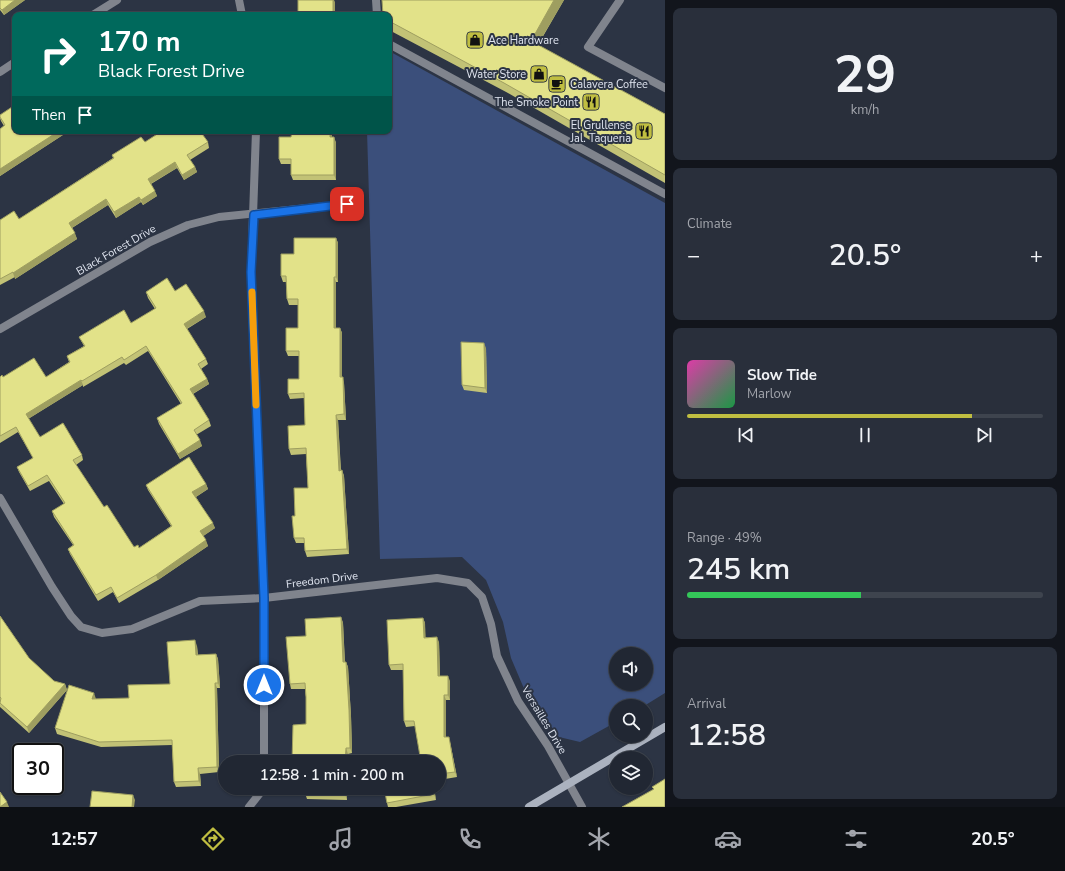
<!DOCTYPE html>
<meta charset="utf-8">
<style>
body{margin:0;font-family:"Nunito Sans",sans-serif;background:#292f3b;color:#f1f3f6;height:100vh;display:flex;flex-direction:column;font-size:15px;white-space:nowrap}
*{box-sizing:border-box;margin:0}
p{font-size:13px;color:#a2a5ac}
.icon{flex:none;width:22px;height:22px;fill:none;stroke:currentColor;stroke-width:2;stroke-linecap:round;stroke-linejoin:round}
.map{position:relative;flex:1;overflow:hidden}
.side{display:flex;flex-direction:column;gap:8px;padding:8px;background:#12151c;width:400px}
.side>*{flex:none}
.banner{position:absolute;left:12px;top:12px;width:380px;height:122px;border-radius:8px;box-shadow:0 1px 3px #0004,0 0 0 1px #3e444e;background:#00695c;color:#fff;overflow:hidden}
.buttons{position:absolute;left:609px;top:647px;display:grid;gap:8px}
.buttons a{display:grid;place-items:center;width:44px;height:44px;border-radius:50%;background:#212733;box-shadow:0 1px 3px #0004,0 0 0 1px #3e444e;font-size:20px}
.speed{position:absolute;left:12px;top:743px;display:flex;gap:8px;font-size:20px;font-weight:700;text-align:center}
.speed>*{display:grid;place-content:center;width:52px;height:52px;border-radius:50%;background:#212733;box-shadow:0 1px 3px #0004,0 0 0 1px #3e444e;line-height:1}
.speed .limit{border:2px solid #111;border-radius:6px;background:#fff;color:#111}
.pin{position:absolute;display:grid;place-items:center;width:34px;height:34px;color:#fff;margin:-17px;border-radius:8px;box-shadow:0 2px 6px #0006}
.me{position:absolute;width:44px;margin:-22px;rotate:0deg;stroke-linejoin:round;filter:drop-shadow(0 0 3px #0008)}
.turn{display:flex;align-items:center;gap:14px;height:84px;padding:0 20px;font-size:18px}
.turn .icon{width:52px;height:52px;stroke-width:2.5}
.turn b{display:block;font-size:28px;line-height:34px}
.then{display:flex;align-items:center;height:38px;padding:0 20px;background:#0003;gap:8px;font-size:15px}
.big{font-size:30px;font-weight:600;line-height:1.1}
.side .tile{flex:1;display:flex;flex-direction:column;justify-content:center;gap:6px;min-width:0;padding:0 14px;border-radius:8px;background:#292f3b}
.side .dial{align-items:center;gap:0}
.dial b{font-size:52px;line-height:1}
.song{display:flex;align-items:center;gap:12px}
.cover{width:48px;height:48px;border-radius:6px;background:linear-gradient(135deg,hsl(320 70% 55%),hsl(140 70% 35%))}
.played{height:4px;border-radius:2px;background:linear-gradient(90deg,#c0be41 80%,#3e444e 80%)}
.keys{display:flex;justify-content:space-around;direction:ltr}
.heat{display:flex;justify-content:space-between;align-items:center;font-size:22px;direction:ltr}
.charge{height:6px;border-radius:3px;background:linear-gradient(90deg,#34c759 49%,#3e444e 0)}
.trip{position:absolute;left:218px;top:755px;width:228px;height:40px;border-radius:20px;background:#212733;box-shadow:0 1px 3px #0004,0 0 0 1px #3e444e;font-weight:600;line-height:40px;text-align:center}
.dock{display:flex;height:64px;justify-content:space-around;align-items:center;background:#0d1014;color:#a2a5ac}
.dock .icon{width:28px;height:28px}
.dock .current{color:#c0be41}
.dock b{font-size:18px;color:#f1f3f6}
main{display:flex;flex:1;min-height:0}
.map>svg:first-child{display:block}
</style>
<main>
<div class="map">
<svg width="665" height="807" viewBox="0 0 665 807">
<rect width="100%" height="100%" fill="#2c3444"/>
<path fill="#3b4f7b" fill-rule="evenodd" d="M389 51 665 203V693L644 706H616V722L580 742 559 737 525 691 511 658 503 622 486 580 462 557 380 559 367 131H389ZM616 654H646V684H616Z"/>
<g fill="none" stroke-linecap="round" stroke-linejoin="round">
<g stroke="#80848d" stroke-width="8">
<polyline points="376,0 377,15"/>
<polyline points="620,0 588,47 665,88"/>
<polyline points="389,44 665,194"/>
</g>
<g stroke="#80848d" stroke-width="8">
<polyline points="239,0 242,15"/>
<polyline points="93,15 117,0"/>
<polyline points="0,72 15,62"/>
<polyline points="256,131 251,272 264,598 264,762"/>
<polyline points="0,329 150,242 188,225 219,217 347,204"/>
<polyline points="0,498 52,587 71,616 81,627 102,633 132,629 200,601 264,598 437,578 468,583 482,597 491,624 497,656 518,701 548,746 582,807"/>
<polyline points="249,807 264,788"/>
</g>
<polyline stroke="#abb2bf" stroke-width="8" points="529,807 665,727"/>
</g>
<g fill="#c2c276">
<polygon points="0,0 25,0 4,15 0,10"/>
<polygon points="382,0 564,0 538,45 665,114 665,183 508,93 389,30 389,15"/>
<polygon points="0,115 69,131 0,176 0,129 4,126 1,121 0,118"/>
<polygon points="291,137 334,137 336,143 336,180 293,180 291,175 291,164 281,164 279,159"/>
<polygon points="145,142 208,142 209,148 190,160 195,167 197,172 184,180 177,168 151,184 157,196 143,205 141,202 116,218 108,205 72,228 77,239 15,279 15,277 0,285 0,220 19,219 113,158 112,155"/>
<polygon points="336,238 338,243 338,282 336,282 336,328 340,328 342,333 342,377 344,383 346,420 338,420 341,470 342,470 344,476 349,554 307,557 305,551 305,543 296,543 294,538 295,516 308,488 306,454 291,455 289,449 305,425 304,398 290,399 288,394 299,379 299,356 288,356 286,351 298,328 298,305 289,305 287,299 286,282 283,282 281,276 294,254"/>
<polygon points="175,291 206,317 187,329 206,359 208,364 201,369 207,379 209,384 193,394 209,420 211,426 196,435 202,446 180,459 159,424 157,418 181,404 148,351 126,365 124,363 83,387 83,385 28,419 40,437 82,455 83,460 76,465 104,507 134,547 139,548 171,526 148,490 146,485 206,484 208,489 196,497 215,528 203,536 208,546 158,580 119,603 113,592 98,601 70,554 68,549 73,545 54,517 52,511 64,504 49,481 30,491 19,472 17,467 33,458 18,432 0,443 0,377 46,377 69,362 67,356 84,346 79,337 131,323 155,309 148,298 146,292"/>
<polygon points="486,348 487,393 464,390 462,385"/>
<polygon points="0,616 29,658 54,681 65,684 67,690 29,733 0,707"/>
<polygon points="341,617 343,623 345,662 346,662 348,667 351,716 352,753 348,754 348,762 292,762 306,724 306,697 305,689 291,689 290,684 306,636"/>
<polygon points="423,618 425,623 425,637 439,642 440,676 450,681 450,700 446,700 446,737 450,742 457,777 439,780 439,762 415,726 406,727 404,721 403,670 391,670 389,665"/>
<polygon points="197,646 198,655 216,654 218,659 220,688 217,688 219,772 200,774 201,786 176,787 174,782 172,745 101,747 57,734 55,728 129,698 170,684"/>
<polygon points="305,788 347,788 347,800 307,799 305,793"/>
<polygon points="434,788 436,800 396,807 388,807 387,803"/>
</g>
<g fill="#9e9e60">
<polygon points="15,0 25,0 4,15 2,10"/>
<polygon points="333,0 334,0 335,2 335,15 333,15"/>
<polygon points="554,0 564,0 534,51 531,41"/>
<polygon points="59,131 69,131 0,176 0,169"/>
<polygon points="330,131 332,131 332,143 330,137"/>
<polygon points="334,137 336,143 336,180 334,175"/>
<polygon points="175,162 177,168 150,184 148,179"/>
<polygon points="195,167 197,172 184,180 182,175"/>
<polygon points="155,191 157,196 143,205 141,200"/>
<polygon points="139,197 141,202 116,218 114,212"/>
<polygon points="106,199 108,205 70,229 69,223"/>
<polygon points="75,233 77,239 15,279 13,273"/>
<polygon points="336,238 338,243 338,282 336,277"/>
<polygon points="334,277 336,282 336,333 334,328"/>
<polygon points="204,311 206,317 186,329 184,324"/>
<polygon points="340,328 342,333 342,383 340,377"/>
<polygon points="484,343 486,348 487,393 485,388"/>
<polygon points="343,377 344,383 346,420 344,414"/>
<polygon points="207,379 209,384 192,394 190,389"/>
<polygon points="81,380 83,385 28,419 26,414"/>
<polygon points="336,415 338,420 341,476 339,471"/>
<polygon points="200,440 202,446 180,459 178,454"/>
<polygon points="342,470 344,476 349,554 347,549"/>
<polygon points="206,484 208,489 194,498 192,492"/>
<polygon points="213,523 215,528 202,537 200,531"/>
<polygon points="206,540 208,546 158,580 156,575"/>
<polygon points="341,617 343,623 345,667 343,662"/>
<polygon points="423,618 425,623 426,643 424,638"/>
<polygon points="437,637 439,642 440,681 438,676"/>
<polygon points="195,640 197,646 198,660 196,655"/>
<polygon points="216,654 218,659 220,688 218,683"/>
<polygon points="346,662 348,667 351,716 352,753 350,748"/>
<polygon points="448,676 450,681 450,700 448,695"/>
<polygon points="215,683 217,688 219,772 217,767"/>
<polygon points="65,684 67,690 29,733 27,727"/>
<polygon points="94,693 96,699 92,699"/>
<polygon points="444,695 446,700 446,743 444,737"/>
<polygon points="449,737 457,777 455,772"/>
<polygon points="346,748 348,754 348,762 345,762"/>
<polygon points="198,768 200,774 201,786 199,781"/>
<polygon points="345,788 347,788 347,800 345,794"/>
<polygon points="433,788 434,788 436,800 434,794"/>
<polygon points="133,795 135,800 134,807 132,807"/>
<polygon points="7,802 9,807 0,807"/>
</g>
<g fill="#e2e289" stroke="#9e9e60">
<polygon points="0,0 15,0 2,10 0,8"/>
<rect x="298" y="0" width="35" height="15"/>
<polygon points="382,0 554,0 531,41 665,114 665,175 504,83 389,21 389,15 383,15"/>
<polygon points="15,105 15,131 59,131 0,169 0,129 5,125 0,117 0,115"/>
<polygon points="162,131 200,131 208,142 187,155 195,167 182,175 175,162 148,179 155,191 141,200 139,197 114,212 106,199 69,223 75,233 13,273 13,272 0,279 0,220 14,211 19,219 114,158 112,155 141,137 145,142"/>
<polygon points="292,131 330,131 330,137 334,137 334,175 291,175 291,159 279,159 279,137 291,137"/>
<polygon points="294,238 336,238 336,277 334,277 334,328 340,328 340,377 343,377 344,414 336,415 339,471 342,470 347,549 305,551 304,538 294,538 292,516 295,516 294,488 308,488 306,448 289,449 288,426 305,425 304,393 288,394 288,379 299,379 299,351 286,351 286,328 298,328 298,299 287,299 286,276 281,276 281,254 294,254"/>
<polygon points="167,278 175,291 186,284 204,311 184,324 206,359 198,364 207,379 190,389 209,420 194,430 200,440 178,454 157,418 182,403 146,346 124,360 122,357 82,381 81,380 26,414 40,437 63,423 82,455 73,460 104,507 107,505 134,547 138,545 139,548 172,526 146,485 189,457 206,484 192,492 213,523 200,531 206,540 156,575 117,598 111,587 96,595 68,549 74,545 52,511 65,503 47,475 28,486 17,467 33,458 16,427 0,436 0,377 2,375 3,377 34,358 46,377 70,362 67,356 85,346 79,337 124,310 131,323 156,308 146,292"/>
<polygon points="461,342 484,343 485,388 462,385"/>
<polygon points="0,616 29,658 54,681 65,684 27,727 0,703 1,698 0,697"/>
<polygon points="341,617 343,662 346,662 349,710 350,748 346,748 345,762 292,762 293,725 306,724 306,697 305,683 290,684 286,637 306,636 305,619"/>
<polygon points="423,618 424,638 437,637 438,676 448,676 448,695 444,695 444,737 449,737 455,772 439,774 439,762 421,762 414,721 404,721 403,664 389,665 387,620"/>
<polygon points="195,640 196,655 216,654 218,683 215,683 217,767 198,768 199,781 174,782 172,740 99,742 55,728 69,685 94,693 92,699 129,698 128,685 170,684 167,642"/>
<polygon points="665,779 665,807 622,807 654,789 652,787"/>
<polygon points="305,788 345,788 345,794 305,793"/>
<polygon points="384,788 433,788 434,794 387,803"/>
<polygon points="92,791 133,795 132,807 90,807"/>
<polygon points="0,792 7,802 0,807"/>
</g>
<g fill="none" stroke-linecap="round" stroke-linejoin="round">
<defs>
<polyline id="route" points="264,685 264,598 251,272 254,215 347,204"/>
</defs>
<use href="#route" stroke="#114b97" stroke-width="10"/>
<use href="#route" stroke="#1a73e8" stroke-width="7"/>
<polyline stroke="#f59e0b" stroke-width="7" points="252,292 256,405"/>
</g>
<defs>
<symbol id="shop-square" viewBox="-11 -11 22 22"><rect x="-9" y="-9" width="18" height="18" rx="4" fill="#c0be41" stroke="#2c3444"/><path d="M-5-2.5h2.3a2.7 3.5 0 0 1 5.4 0H5L5.5 6h-11ZM-1.5-2.5h3a1.5 2.3 0 0 0-3 0Z" fill="#111"/></symbol>
<symbol id="cafe-square" viewBox="-11 -11 22 22"><rect x="-9" y="-9" width="18" height="18" rx="4" fill="#c0be41" stroke="#2c3444"/><path d="M-5.5-4.5H6V0H3Q3 3.5 0 3.5H-2.5Q-5.5 3.5-5.5 0ZM3-3.2v2h1.7v-2ZM-6 4.5H4V6H-6Z" fill="#111"/></symbol>
<symbol id="restaurant-square" viewBox="-11 -11 22 22"><rect x="-9" y="-9" width="18" height="18" rx="4" fill="#c0be41" stroke="#2c3444"/><path d="M-5-6h1v4h1v-4h1v4h1v-4h1v5L-1.5 .5V6h-2V.5L-5-1ZM5-6V6H3V1.5H1.5Q1.5-4 5-6Z" fill="#111"/></symbol>
</defs>
<g fill-rule="evenodd">
<use href="#shop-square" x="465" y="30" width="20" height="20"/>
<use href="#shop-square" x="529" y="64" width="20" height="20"/>
<use href="#cafe-square" x="547" y="74" width="20" height="20"/>
<use href="#restaurant-square" x="581" y="92" width="20" height="20"/>
<use href="#restaurant-square" x="634" y="121" width="20" height="20"/>
</g>
<g text-anchor="middle" dominant-baseline="central" stroke-width="4" stroke-linejoin="round" paint-order="stroke">
<g font-size="11" fill="#e0e5f0" stroke="#2c3444" text-anchor="end">
<text x="488" y="40" text-anchor="start">Ace Hardware</text>
<text x="526" y="74">Water Store</text>
<text x="570" y="84" text-anchor="start">Calavera Coffee</text>
<text x="578" y="102">The Smoke Point</text>
<text x="631" y="125">El Grullense<tspan x="631" dy="13">Jal. Taqueria</tspan></text>
</g>
<g font-size="11" fill="#e0e5f0" stroke="#2c3444">
<text transform="translate(116 250) rotate(-30)">Black Forest Drive</text>
<text transform="translate(322 580) rotate(-7)">Freedom Drive</text>
<text transform="translate(544 720) rotate(59)">Versailles Drive</text>
</g>
</g>
</svg>
<div class="buttons">
<a><svg class="icon" aria-label="sound" viewBox="0 0 24 24"><path d="M4 9h4l5-4v14l-5-4H4zM17 9q2 3 0 6"/></svg></a>
<a><svg class="icon" aria-label="search" viewBox="0 0 24 24"><circle cx="10" cy="10" r="6"/><path d="M15 15l6 6"/></svg></a>
<a><svg class="icon" aria-label="layers" viewBox="0 0 24 24"><path d="M12 4l9 5-9 5-9-5zM3 14l9 5 9-5"/></svg></a>
</div>
<div class="speed"><div class="limit">30</div></div>
<div class="pin" style="left:347px;top:204px;background:#d93025"><svg class="icon" aria-label="arrive" viewBox="0 0 24 24"><path d="M6 21V4h12l-3 4 3 4H6"/></svg></div>
<svg class="me" style="left:264px;top:685px" viewBox="-20 -20 40 40"><circle r="17" fill="#1a73e8" stroke="#fff" stroke-width="3"/><path d="M0-11L8 9 0 5-8 9z" fill="#fff"/></svg>
<div class="trip">12:58 · 1 min · 200 m</div>
<div class="banner">
<div class="turn"><svg class="icon" aria-label="right" viewBox="0 0 24 24"><path d="M7 20v-9h11M14 6l5 5-5 5"/></svg><div><b>170 m</b>Black Forest Drive</div></div>
<div class="then">Then<svg class="icon" aria-label="arrive" viewBox="0 0 24 24"><path d="M6 21V4h12l-3 4 3 4H6"/></svg></div>
</div>
</div>
<section class="side">
<div class="tile dial"><b>29</b><p>km/h</p></div>
<div class="tile"><p>Climate</p>
<div class="heat"><a>−</a><b class="big">20.5°</b><a>+</a></div>
</div>
<div class="tile">
<div class="song"><i class="cover"></i><div><b>Slow Tide</b><p>Marlow</p></div></div>
<div class="played"></div>
<div class="keys"><svg class="icon" aria-label="previous" viewBox="0 0 24 24"><path d="M18 5L8 12l10 7zM5 5v14"/></svg><svg class="icon" aria-label="pause" viewBox="0 0 24 24"><path d="M8 5v14M16 5v14"/></svg><svg class="icon" aria-label="next" viewBox="0 0 24 24"><path d="M6 5l10 7-10 7zM19 5v14"/></svg></div>
</div>
<div class="tile"><p>Range · 49%</p><b class="big">245 km</b><div class="charge"></div></div>
<div class="tile"><p>Arrival</p><b class="big">12:58</b></div>
</section>
</main>
<nav class="dock">
<b>12:57</b>
<svg class="icon current" aria-label="directions" viewBox="0 0 24 24"><path d="M12 3l9 9-9 9-9-9zM9 14v-3h6M13 9l2 2-2 2"/></svg>
<svg class="icon" aria-label="music" viewBox="0 0 24 24"><path d="M9 18V5l10-2v13"/><circle cx="6" cy="18" r="3"/><circle cx="16" cy="16" r="3"/></svg>
<svg class="icon" aria-label="phone" viewBox="0 0 24 24"><path d="M5 4h4l2 5-3 2q2 4 5 5l2-3 5 2v4C11 20 4 13 5 4z"/></svg>
<svg class="icon" aria-label="climate" viewBox="0 0 24 24"><path d="M12 3v18M4 7l16 10M4 17L20 7"/></svg>
<svg class="icon" aria-label="car" viewBox="0 0 24 24"><path d="M5 17H2v-5l4-1 3-4h7l3 4 3 1v5h-3M9 17h6M6 11h13"/><circle cx="7" cy="17" r="2"/><circle cx="17" cy="17" r="2"/></svg>
<svg class="icon" aria-label="filters" viewBox="0 0 24 24"><path d="M4 7h16M4 17h16"/><circle cx="9" cy="7" r="2"/><circle cx="15" cy="17" r="2"/></svg>
<b>20.5°</b>
</nav>
